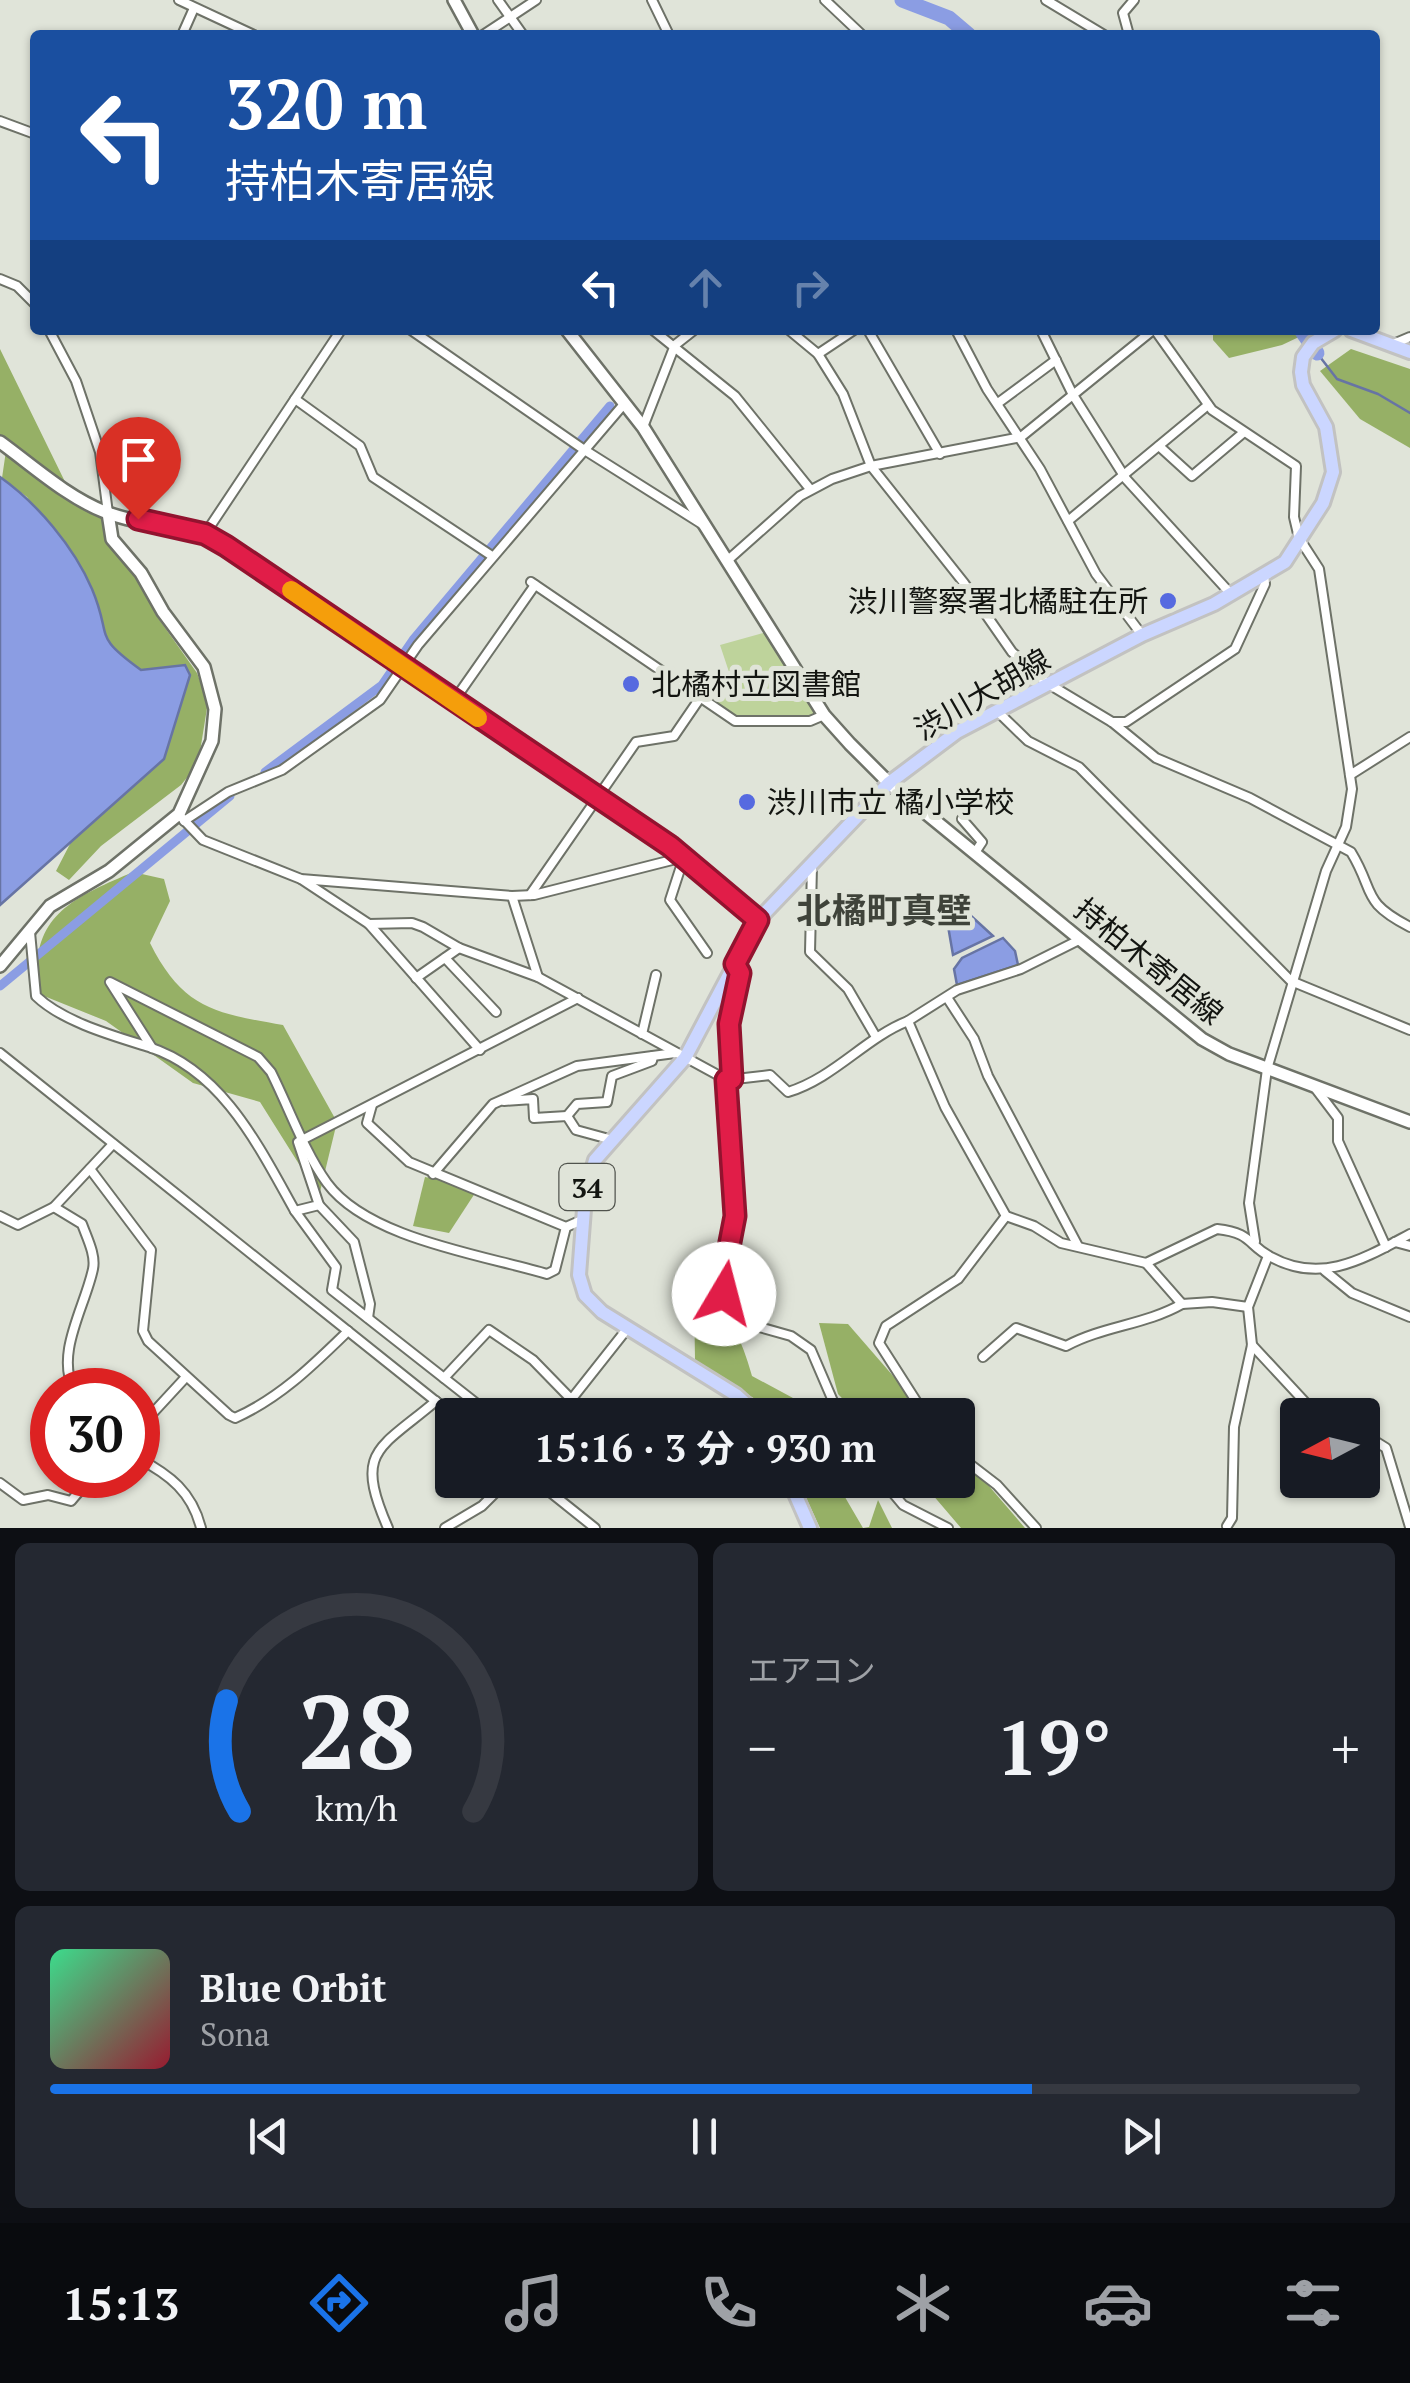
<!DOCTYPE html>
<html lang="ja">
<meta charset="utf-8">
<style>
body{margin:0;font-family:"PT Serif","Noto Sans JP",serif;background:#242831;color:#f1f3f6;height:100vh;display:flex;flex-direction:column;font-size:38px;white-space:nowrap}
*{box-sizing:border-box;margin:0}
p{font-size:32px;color:#9ea1a6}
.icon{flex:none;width:55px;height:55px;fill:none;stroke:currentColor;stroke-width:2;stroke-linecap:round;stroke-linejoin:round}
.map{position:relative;height:1528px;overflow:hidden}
.drawer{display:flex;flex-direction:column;gap:15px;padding:15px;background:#0d0f14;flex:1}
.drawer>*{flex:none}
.guide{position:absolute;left:30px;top:30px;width:1350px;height:305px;border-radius:10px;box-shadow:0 2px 8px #0004;background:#1a4fa0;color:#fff;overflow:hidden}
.needle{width:65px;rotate:263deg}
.buttons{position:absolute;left:1280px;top:1398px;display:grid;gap:20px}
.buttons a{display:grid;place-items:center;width:100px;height:100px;border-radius:10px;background:#171b24;box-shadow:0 2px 8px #0004;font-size:50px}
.speed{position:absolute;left:30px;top:1368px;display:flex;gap:20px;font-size:50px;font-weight:700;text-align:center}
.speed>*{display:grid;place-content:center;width:130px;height:130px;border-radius:50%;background:#171b24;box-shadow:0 2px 8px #0004;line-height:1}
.speed .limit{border:15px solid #d22;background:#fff;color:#111}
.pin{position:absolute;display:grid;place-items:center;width:85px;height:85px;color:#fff;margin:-102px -42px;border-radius:50% 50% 50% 0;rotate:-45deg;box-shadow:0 0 10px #0007}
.pin .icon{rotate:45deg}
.me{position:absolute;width:110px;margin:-55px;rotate:8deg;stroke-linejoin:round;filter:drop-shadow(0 0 8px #0008)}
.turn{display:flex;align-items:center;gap:35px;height:210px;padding:0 30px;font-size:45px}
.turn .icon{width:130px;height:130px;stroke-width:2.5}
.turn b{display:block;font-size:70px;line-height:85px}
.lanes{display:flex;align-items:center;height:95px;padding:0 30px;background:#0003;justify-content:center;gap:50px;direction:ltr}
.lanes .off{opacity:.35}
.big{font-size:75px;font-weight:700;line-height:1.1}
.drawer .tile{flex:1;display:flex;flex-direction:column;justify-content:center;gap:15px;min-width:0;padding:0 35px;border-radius:15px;background:#242831}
.drawer .dial{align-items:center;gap:0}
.dial svg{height:260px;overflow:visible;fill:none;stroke:#363941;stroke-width:7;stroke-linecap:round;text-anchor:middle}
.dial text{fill:#f1f3f6;stroke:none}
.song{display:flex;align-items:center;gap:30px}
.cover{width:120px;height:120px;border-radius:15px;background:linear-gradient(135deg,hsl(150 70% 55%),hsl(350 70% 35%))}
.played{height:10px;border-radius:5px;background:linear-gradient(90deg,#1a73e8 75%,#363941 75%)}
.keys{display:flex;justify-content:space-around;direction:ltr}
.heat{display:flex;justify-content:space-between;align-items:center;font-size:55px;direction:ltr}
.drawer .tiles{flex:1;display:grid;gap:15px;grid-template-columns:1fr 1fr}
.tile:last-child{grid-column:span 2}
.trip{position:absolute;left:435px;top:1398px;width:540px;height:100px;border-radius:10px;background:#171b24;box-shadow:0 2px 8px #0004;font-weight:700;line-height:100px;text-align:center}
.tab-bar{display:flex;height:160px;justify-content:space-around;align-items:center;background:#090b0e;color:#9ea1a6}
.tab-bar .icon{width:70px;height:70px}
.tab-bar .selected{color:#1a73e8}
.tab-bar b{font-size:45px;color:#f1f3f6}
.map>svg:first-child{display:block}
</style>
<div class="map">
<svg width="1410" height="1528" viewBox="0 0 1410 1528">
<rect width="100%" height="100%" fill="#e0e4d9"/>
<polygon fill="#bed39b" points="767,632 817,714 810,719 738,720 710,700 729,672 720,645"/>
<g fill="#96b066">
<polygon points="1213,330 1298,330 1301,336 1282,345 1229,358 1213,340"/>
<polygon points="0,349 70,492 104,516 106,541 137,575 156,615 197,673 208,702 198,764 181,785 101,846 69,880 56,871 71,842 164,759 190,675 185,665 141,671 106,645 100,614 38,513 27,497 2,478 7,444 0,438"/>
<polygon points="1351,349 1410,369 1410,448 1360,419 1320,371"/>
<path d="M133 872 164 879 170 901 150 943C183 1009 215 1013 283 1025L337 1122 319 1196 260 1102 193 1083 106 1021 39 994C27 916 73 898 133 872Z"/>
<polygon points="425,1177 479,1187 449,1233 413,1226"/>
<path d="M694 1293C731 1314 741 1337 752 1376L793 1398 790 1415H768L755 1399 695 1360Z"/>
<polygon points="819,1323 848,1324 927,1415 858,1415 838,1394"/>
<polygon points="958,1450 1025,1528 961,1528 920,1480 958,1480"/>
<polygon points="798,1480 835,1480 863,1528 869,1527 878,1500 892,1528 820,1528"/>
</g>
<g fill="#8b9de3" stroke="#6774a4" stroke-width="2.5">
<path d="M0 477C37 503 74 547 92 589 113 639 91 634 141 670L185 665 190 675 164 759 0 905Z"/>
<polygon points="942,891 958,919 968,913 993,936 953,955"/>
<polygon points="1003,938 1015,951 1018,965 957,985 954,969 962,958"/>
</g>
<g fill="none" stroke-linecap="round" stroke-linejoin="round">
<polyline stroke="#6774a4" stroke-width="2.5" points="1317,353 1337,379 1378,394 1410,413"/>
<g stroke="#8b9de3" stroke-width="9">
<polyline points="265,772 382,685 413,640 610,406"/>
<polyline points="0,986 230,796"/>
</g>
<g stroke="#8b9de3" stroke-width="15">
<polyline points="902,0 949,18 969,35"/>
<polyline points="1301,330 1317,353"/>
</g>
<defs>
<g id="street">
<polyline points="179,0 254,35"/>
<polyline points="498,0 523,35"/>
<polyline points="652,0 669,35"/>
<polyline points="825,0 862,35"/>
<polyline points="1046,0 1104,35"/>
<polyline points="182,35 194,8"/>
<polyline points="483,35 536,0"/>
<polyline points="1129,35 1123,13 1134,0"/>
<polyline points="0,121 35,134"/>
<polyline points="0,279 17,286 35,304"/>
<polyline points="49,330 76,381 100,452 108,513"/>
<polyline points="411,330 583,449 702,524"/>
<polyline points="653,330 735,396 810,489"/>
<path d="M789 330 818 354 843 394 871 466 964 583 1012 652 1047 683 1112 722 1156 758 1250 798 1351 852C1376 893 1360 901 1410 927"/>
<polyline points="868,330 940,454"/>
<polyline points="956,330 987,389 1040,469 1096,574 1142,635"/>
<polyline points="1041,330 1073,395 1126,479 1230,593"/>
<polyline points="1155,330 1212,410 1296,466 1294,517 1299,538 1319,569 1352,789 1346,827 1326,871 1267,1069 1249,1203 1255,1241"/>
<polyline points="1391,345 1410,337"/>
<polyline points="818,354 854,330"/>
<polyline points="295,399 360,446 373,477 492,556"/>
<polyline points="998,403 1056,360"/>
<polyline points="643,427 675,345 694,330"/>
<polyline points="1159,446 1192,476 1243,433"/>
<polyline points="1068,521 1208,405"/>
<polyline points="205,534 341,330"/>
<polyline points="728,560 800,496 832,479 871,466 1021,437 1153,330"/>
<polyline points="531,582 735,721 810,721 824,715"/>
<polyline points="453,702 535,585"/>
<polyline points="997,711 1028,741 1079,767 1291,981 1410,1030"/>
<polyline points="1112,722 1126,722 1235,649 1265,584 1264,575"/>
<polyline points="1350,775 1410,737"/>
<polyline points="182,818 203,840 301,879 512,896 534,895 684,857"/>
<polyline points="962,819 982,842 976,851"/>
<polyline points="184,821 228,792 282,770 380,700 418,645 624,404"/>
<polyline points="684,857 670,900 707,953"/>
<polyline points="812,866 810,952 848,989 876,1037"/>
<polyline points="301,879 369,924 412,923 423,927 459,948 538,977 727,1080 735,1216 723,1273 731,1312 738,1321 791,1336 811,1350 839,1415"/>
<polyline points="530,895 636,742 674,736 700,698"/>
<polyline points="512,896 538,977"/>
<polyline points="369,924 480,1050"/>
<path d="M30 932 36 996C63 1022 114 1036 149 1047 223 1071 259 1147 295 1211L319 1205 298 1142 578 998"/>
<path d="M1081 939 1021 969 957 990 908 1021 945 1107 1006 1216 1034 1226 1061 1243 1146 1263 1217 1229C1253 1233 1247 1245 1271 1257 1322 1285 1365 1258 1410 1234"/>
<polyline points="445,958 496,1012"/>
<polyline points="416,978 459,948"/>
<polyline points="948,999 974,1039 988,1076 1078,1246"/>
<polyline points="642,1034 656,975"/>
<path d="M152 1048 110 982 258 1057 271 1072C289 1108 304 1151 327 1183 368 1239 484 1255 547 1274L555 1270 566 1227"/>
<polyline points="0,1053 453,1415"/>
<polyline points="732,1079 729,1024 740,973 735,963"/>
<path d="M727 1080 770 1075 788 1092C834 1078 865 1038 908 1021"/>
<polyline points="1316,1089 1338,1118 1338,1141 1386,1247"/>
<polyline points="504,1101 533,1099 534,1118 567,1116 576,1130 609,1139"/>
<polyline points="372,1105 367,1123 409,1162 566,1227 582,1220"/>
<polyline points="567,1116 577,1104 607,1102 612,1076 652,1061 653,1056"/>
<path d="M90 1169 151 1250 143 1331 148 1341 229 1415 235 1418C280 1398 313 1365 348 1331"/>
<polyline points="433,1174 493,1104 577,1066 675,1053"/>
<polyline points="319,1205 354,1242 370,1304 368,1318"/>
<polyline points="54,1207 113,1144"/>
<polyline points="295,1211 336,1267 332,1290 491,1415"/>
<path d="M0 1216 18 1225 54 1207 82 1224C87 1238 96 1255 93 1269 85 1307 55 1353 74 1390"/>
<polyline points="1395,1242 1410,1246"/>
<polyline points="1146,1263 1182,1304 1212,1302 1248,1307"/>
<polyline points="1325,1271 1352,1293 1410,1317"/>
<polyline points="1252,1345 1317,1415"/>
<path d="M983 1357 1016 1328 1066 1346C1103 1326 1145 1325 1182 1304"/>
<polyline points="444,1378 489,1330 533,1360 571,1399"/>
<polyline points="559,1415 627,1329"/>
<polyline points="728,1415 744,1402"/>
<polyline points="925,1415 879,1343 886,1326 958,1279 1006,1216"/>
<polyline points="138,1429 186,1377"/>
<polyline points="1362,1433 1386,1448 1410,1527"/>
<polyline points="958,1455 997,1485 1036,1528"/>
<path d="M138 1458C170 1475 192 1492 201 1528"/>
<polyline points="535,1480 595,1528"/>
<polyline points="882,1480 903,1505 948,1528"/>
<polyline points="0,1483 23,1500 48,1495 71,1501 93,1475"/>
<polyline points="1227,1526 1232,1518 1234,1427 1252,1345 1248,1307 1268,1256"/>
<path d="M388 1528C354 1450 378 1450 436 1401"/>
<polyline points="445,1528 482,1506 508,1480"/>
</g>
<g id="secondary">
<polyline points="454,0 473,35"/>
<polyline points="567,330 643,427 824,715 850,744 889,783 1202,1039 1229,1054 1410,1122"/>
<path d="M0 442C33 466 67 497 105 512 146 528 187 524 226 546L670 846 758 920"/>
<polyline points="0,966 50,906 109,871 179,814 212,741 215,709 204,667 163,612 141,573 112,539 108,513"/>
</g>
<g id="primary">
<polyline points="1351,330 1410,352"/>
<polyline points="758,1415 736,1395 602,1312 585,1295 579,1275 585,1196 595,1160 685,1058 758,920 889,783 957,732 1142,635 1214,604 1285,562 1323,503 1333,472 1326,427 1303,385 1301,372 1303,357 1313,343 1335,330"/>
<polyline points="789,1480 810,1528"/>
</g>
</defs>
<use href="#street" stroke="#6e7268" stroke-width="12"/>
<use href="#secondary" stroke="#6e7268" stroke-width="16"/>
<use href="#primary" stroke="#c2c2c1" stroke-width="18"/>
<use href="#street" stroke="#fff" stroke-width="8"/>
<use href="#secondary" stroke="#fff" stroke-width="11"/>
<use href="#primary" stroke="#cbd6ff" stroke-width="12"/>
</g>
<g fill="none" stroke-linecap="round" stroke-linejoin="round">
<defs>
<polyline id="route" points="138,519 205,534 226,546 670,846 758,920 735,964 740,973 729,1024 732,1079 726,1080 735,1216 724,1273 724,1294"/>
</defs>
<use href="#route" stroke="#92132f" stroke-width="25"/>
<use href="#route" stroke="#e11d48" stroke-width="18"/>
<polyline stroke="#f59e0b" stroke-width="18" points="291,590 478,718"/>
</g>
<g fill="#566ae0" stroke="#e0e4d9" stroke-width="4">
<circle cx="1168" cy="601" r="10"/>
<circle cx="631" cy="684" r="10"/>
<circle cx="747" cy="802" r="10"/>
</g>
<g text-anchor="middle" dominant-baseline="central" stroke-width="10" stroke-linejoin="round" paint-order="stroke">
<rect fill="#e0e4d9" stroke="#50534d" stroke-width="2.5" x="559.5" y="1164" width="55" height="46" rx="8"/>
<g font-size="28" font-weight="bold" fill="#131511">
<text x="587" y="1187">34</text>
</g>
<g font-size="30" fill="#131511" stroke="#e0e4d9" text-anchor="start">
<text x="1148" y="601" text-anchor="end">渋川警察署北橘駐在所</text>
<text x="651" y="684">北橘村立図書館</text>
<text x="767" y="802">渋川市立 橘小学校</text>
</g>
<g font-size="30" fill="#131511" stroke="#e0e4d9">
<text transform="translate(982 694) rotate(-30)">渋川大胡線</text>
<text transform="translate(1149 961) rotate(39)">持柏木寄居線</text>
</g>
<g font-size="35" font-weight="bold" fill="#3f433a" stroke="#e0e4d9">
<text x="884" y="910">北橘町真壁</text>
</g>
</g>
</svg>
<div class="buttons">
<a><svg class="needle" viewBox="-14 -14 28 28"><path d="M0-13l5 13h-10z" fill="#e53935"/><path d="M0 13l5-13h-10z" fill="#9ea1a6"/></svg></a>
</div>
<div class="speed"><div class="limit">30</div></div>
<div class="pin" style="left:138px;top:519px;background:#d93025"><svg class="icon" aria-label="arrive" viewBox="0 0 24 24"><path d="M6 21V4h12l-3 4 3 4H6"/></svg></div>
<svg class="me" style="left:724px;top:1294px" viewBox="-20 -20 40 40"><circle r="19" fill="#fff"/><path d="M0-13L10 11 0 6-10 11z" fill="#e11d48"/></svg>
<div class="trip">15:16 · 3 分 · 930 m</div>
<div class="guide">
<div class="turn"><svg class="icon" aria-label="left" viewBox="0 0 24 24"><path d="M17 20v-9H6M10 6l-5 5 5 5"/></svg><div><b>320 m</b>持柏木寄居線</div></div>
<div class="lanes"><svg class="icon" aria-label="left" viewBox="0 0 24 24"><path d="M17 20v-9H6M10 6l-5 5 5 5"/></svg><svg class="icon off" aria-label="ahead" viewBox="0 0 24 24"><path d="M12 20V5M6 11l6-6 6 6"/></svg><svg class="icon off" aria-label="right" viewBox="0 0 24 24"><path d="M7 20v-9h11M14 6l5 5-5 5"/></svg></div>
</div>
</div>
<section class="drawer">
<div class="tiles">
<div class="tile dial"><svg viewBox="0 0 100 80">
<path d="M14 69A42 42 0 1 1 86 69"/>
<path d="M14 69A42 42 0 0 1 10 35" stroke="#1a73e8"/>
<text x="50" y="56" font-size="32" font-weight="700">28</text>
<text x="50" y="72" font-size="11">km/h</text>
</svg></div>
<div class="tile"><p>エアコン</p>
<div class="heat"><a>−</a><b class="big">19°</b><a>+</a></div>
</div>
<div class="tile">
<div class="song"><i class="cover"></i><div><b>Blue Orbit</b><p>Sona</p></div></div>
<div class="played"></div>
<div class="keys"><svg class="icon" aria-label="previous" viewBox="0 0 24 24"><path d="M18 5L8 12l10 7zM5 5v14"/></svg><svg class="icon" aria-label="pause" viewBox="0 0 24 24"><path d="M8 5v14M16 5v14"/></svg><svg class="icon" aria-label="next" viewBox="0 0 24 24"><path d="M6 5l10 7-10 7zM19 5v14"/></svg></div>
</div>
</div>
</section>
<nav class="tab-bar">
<b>15:13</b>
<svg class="icon selected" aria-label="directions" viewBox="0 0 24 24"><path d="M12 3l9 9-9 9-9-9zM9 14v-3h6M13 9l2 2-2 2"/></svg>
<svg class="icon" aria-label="music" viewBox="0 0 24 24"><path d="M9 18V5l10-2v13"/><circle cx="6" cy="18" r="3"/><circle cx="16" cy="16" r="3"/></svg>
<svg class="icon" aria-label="phone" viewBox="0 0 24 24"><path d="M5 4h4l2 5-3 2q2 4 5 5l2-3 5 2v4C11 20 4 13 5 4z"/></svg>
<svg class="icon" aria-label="climate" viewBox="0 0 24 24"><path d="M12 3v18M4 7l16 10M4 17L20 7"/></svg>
<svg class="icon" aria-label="car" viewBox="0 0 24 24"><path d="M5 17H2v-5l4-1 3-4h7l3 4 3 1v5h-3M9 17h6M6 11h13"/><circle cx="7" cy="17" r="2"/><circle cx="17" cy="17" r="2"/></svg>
<svg class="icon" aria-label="filters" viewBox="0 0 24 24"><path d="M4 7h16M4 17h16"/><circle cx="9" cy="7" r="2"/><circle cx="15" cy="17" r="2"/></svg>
</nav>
